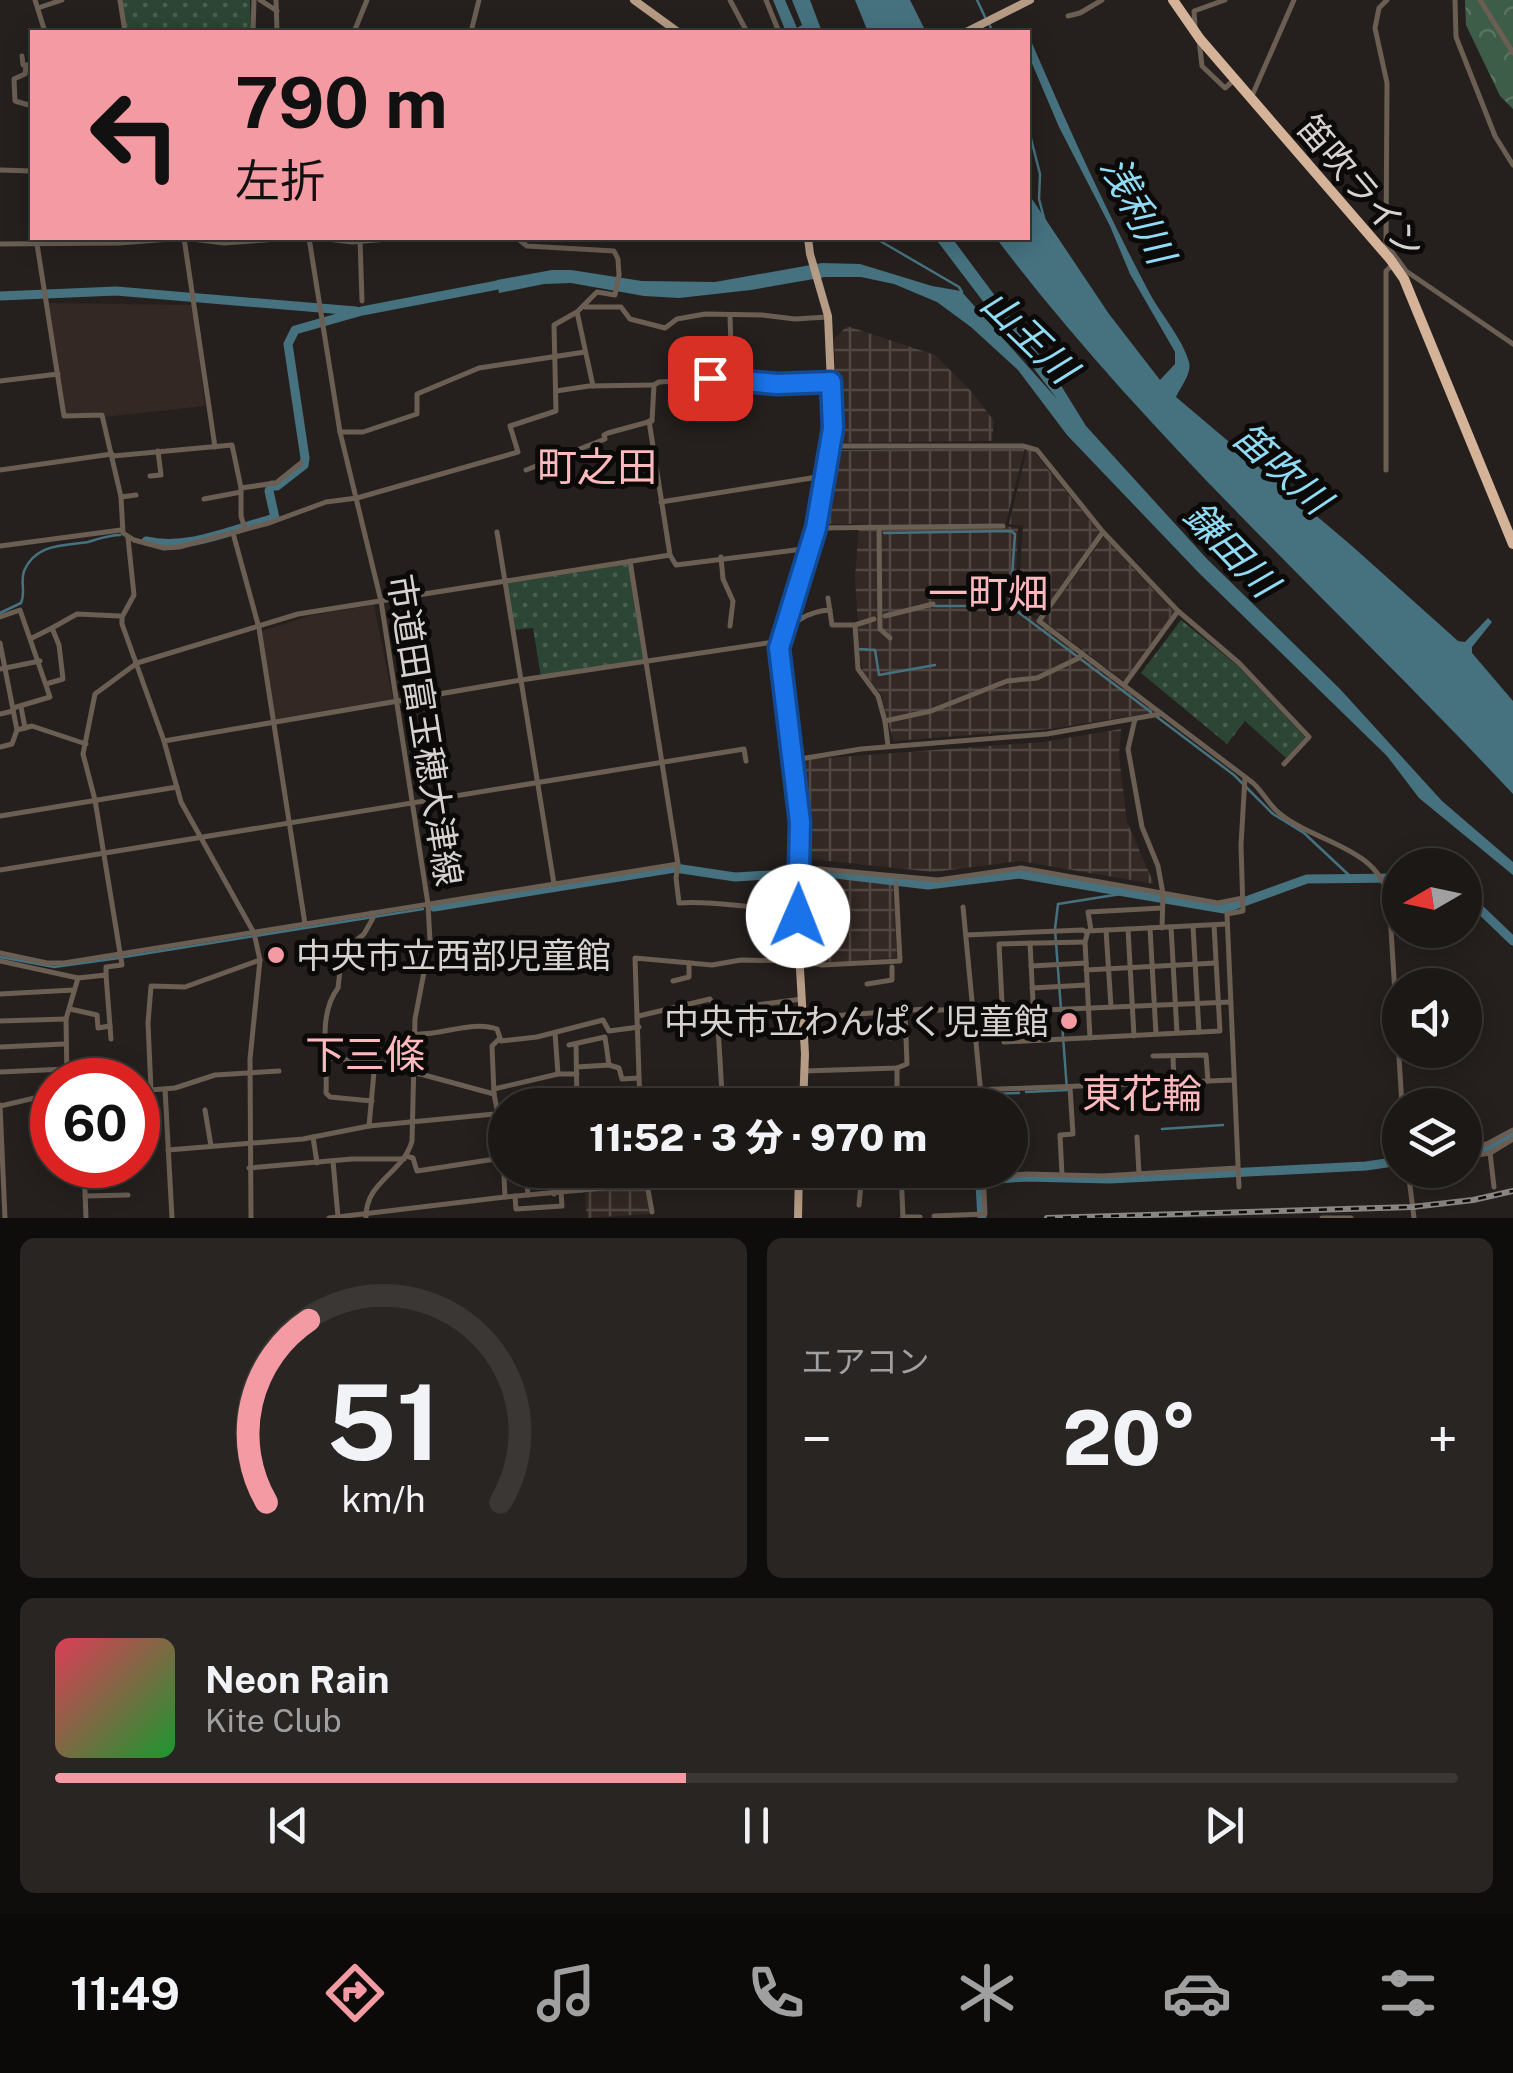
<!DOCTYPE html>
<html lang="ja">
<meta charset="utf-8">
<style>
body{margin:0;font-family:"Public Sans","Noto Sans JP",sans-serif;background:#292523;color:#f1f3f6;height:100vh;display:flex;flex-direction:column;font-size:38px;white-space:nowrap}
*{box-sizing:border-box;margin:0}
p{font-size:32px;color:#a0a0a1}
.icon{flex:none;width:55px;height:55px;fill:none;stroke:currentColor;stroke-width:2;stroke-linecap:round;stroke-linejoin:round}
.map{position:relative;height:1218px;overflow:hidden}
.side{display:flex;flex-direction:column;gap:20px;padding:20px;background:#0f0d0c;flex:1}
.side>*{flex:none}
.top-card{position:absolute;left:30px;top:30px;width:1000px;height:210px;border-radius:0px;box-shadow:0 5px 25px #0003,0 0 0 2px #3a3735;background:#f49aa2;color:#111;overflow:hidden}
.needle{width:65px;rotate:261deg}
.buttons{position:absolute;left:1382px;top:848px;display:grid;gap:20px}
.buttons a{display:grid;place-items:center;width:100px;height:100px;border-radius:50%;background:#1c1816;box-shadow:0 5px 25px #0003,0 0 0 2px #3a3735;font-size:50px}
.speed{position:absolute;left:30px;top:1058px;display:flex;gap:20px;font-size:50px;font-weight:700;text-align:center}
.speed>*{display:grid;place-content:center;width:130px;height:130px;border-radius:50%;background:#1c1816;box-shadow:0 5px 25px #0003,0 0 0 2px #3a3735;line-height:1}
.speed .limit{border:15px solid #d22;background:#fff;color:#111}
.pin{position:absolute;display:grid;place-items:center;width:85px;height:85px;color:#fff;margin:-42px;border-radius:20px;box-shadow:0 5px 15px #0006}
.me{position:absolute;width:110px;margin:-55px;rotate:1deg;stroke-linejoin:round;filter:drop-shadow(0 0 8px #0008)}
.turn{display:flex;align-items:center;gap:35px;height:210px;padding:0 40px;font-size:45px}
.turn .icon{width:130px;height:130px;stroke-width:2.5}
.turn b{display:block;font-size:70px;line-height:85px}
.big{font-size:75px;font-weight:800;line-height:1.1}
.side .widget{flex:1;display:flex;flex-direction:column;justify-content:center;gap:15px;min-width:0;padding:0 35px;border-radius:15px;background:#292523}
.side .dial{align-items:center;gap:0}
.dial svg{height:260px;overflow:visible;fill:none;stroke:#3a3735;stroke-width:7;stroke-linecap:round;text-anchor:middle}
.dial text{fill:#f1f3f6;stroke:none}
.song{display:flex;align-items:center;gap:30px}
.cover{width:120px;height:120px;border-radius:15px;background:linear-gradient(135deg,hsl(350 70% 55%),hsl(130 70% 35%))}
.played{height:10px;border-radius:5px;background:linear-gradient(90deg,#f49aa2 45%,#3a3735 45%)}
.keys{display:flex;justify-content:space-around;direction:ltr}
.heat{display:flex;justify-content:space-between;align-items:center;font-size:55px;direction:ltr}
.side .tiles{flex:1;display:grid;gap:20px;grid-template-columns:1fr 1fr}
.widget:last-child{grid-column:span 2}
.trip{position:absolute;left:488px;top:1088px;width:540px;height:100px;border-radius:50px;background:#1c1816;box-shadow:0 5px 25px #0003,0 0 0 2px #3a3735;font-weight:800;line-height:100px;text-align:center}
.menu{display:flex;height:160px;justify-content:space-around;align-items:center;background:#0b0a09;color:#a0a0a1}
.menu .icon{width:70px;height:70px}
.menu .selected{color:#f49aa2}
.menu b{font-size:45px;color:#f1f3f6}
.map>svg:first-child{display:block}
</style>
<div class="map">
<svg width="1513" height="1218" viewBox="0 0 1513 1218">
<defs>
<pattern id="industrial-grid" width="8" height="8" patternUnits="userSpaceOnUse" patternTransform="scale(2.5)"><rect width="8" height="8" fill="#332823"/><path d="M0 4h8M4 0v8" fill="none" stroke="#504642"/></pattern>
<pattern id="forest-crowns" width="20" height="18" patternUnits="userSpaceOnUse" patternTransform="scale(2.5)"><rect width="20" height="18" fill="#3d5d48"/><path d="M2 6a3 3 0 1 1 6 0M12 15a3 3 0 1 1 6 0" fill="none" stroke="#587361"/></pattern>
<pattern id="park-dots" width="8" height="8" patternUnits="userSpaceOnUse" patternTransform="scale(2.5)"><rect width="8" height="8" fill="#2c4534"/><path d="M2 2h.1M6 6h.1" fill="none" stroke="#4a5f50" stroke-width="1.8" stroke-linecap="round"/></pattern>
</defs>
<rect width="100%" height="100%" fill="#25201e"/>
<g fill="url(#industrial-grid)">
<polygon points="847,326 935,355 971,391 994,421 992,441 834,443 837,420 834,339"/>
<polygon points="1025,448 1005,526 1018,528 1015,604 1156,712 1050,729 893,741 881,694 863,672 860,658 855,578 859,524 821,524 833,450"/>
<polygon points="1027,449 1034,452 1100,533 1038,617 1018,600 1023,526 1009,524"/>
<polygon points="1104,537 1174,612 1124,681 1043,620"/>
<polygon points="1121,729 1119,756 1127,822 1154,884 1020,861 934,872 809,859 795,763 800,760 1043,742"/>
<polygon points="822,875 893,884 897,958 823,963 804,959 802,876"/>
<polygon points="646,1186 649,1214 587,1218 585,1192"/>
</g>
<g fill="#332823">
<polygon points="47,303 193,305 205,406 105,417 103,412 66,416"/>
<polygon points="374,605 393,699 275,719 262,631 308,616"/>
</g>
<polygon fill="url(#forest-crowns)" points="1465,0 1513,0 1513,109 1500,96 1466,25"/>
<g fill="url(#park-dots)">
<polygon points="122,0 250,0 251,32 127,32"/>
<polygon points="630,561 646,662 541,677 533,628 513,630 505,581"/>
<polygon points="1181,620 1237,665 1305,737 1286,758 1245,721 1227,744 1141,673"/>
</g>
<g fill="#467280">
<polygon points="773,0 785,0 797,28 802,25 792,0 810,0 822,32 786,32"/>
<polygon points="855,0 910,0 926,32 868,32"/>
<path d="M1028 34C1066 122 1105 209 1150 294 1162 316 1182 338 1189 362 1192 373 1181 386 1176 397L1352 546 1458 641 1465 642 1488 618 1492 622 1472 647V653L1513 701V794C1340 609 1149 440 996 238H1028V193L1109 314 1160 380 1175 364V352L1130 274 1110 226 1059 127 1028 54Z"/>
<polygon points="935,238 952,238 1057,379 1086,426 1207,559 1340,689 1442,801 1513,862 1513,875 1419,798 1387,756 1199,573 1067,435 1018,370 971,327 937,302 894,284 861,277 825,277 751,290 679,298 644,296 571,283 544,284 499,293 497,280 552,270 571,270 642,281 715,282 822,263 860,264 932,286 961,291 1057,399"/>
</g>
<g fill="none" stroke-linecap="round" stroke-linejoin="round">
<g stroke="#467280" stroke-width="2.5">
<polyline points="977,0 985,17"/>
<polyline points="989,24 993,32"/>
<polyline points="1028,127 1040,174 1039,199 1045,222"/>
<polyline points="875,238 959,287 962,292"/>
<polyline points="884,533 1011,531 1015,534 1010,605"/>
<polyline points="934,606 1010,606 1151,712"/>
<path d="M0 613 21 603C26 592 20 583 24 571 36 543 64 546 88 542 99 539 108 535 120 535"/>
<polyline points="858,649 875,650 879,675 935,665"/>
<polyline points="1157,717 1234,775 1273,814 1304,833 1352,878"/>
<polyline points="0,957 54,967 119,958"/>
<polyline points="124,957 423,909"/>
<polyline points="1026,1092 1067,1090 1055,929 1058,904 1127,893"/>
<polyline points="922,1094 976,1094"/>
<polyline points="985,1094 1019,1093"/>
<polyline points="1162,1129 1223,1125"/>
</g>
<g stroke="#467280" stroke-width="9">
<polyline points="0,296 116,291 356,311"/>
<path d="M146 541C188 551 233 529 275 518L269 491 272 485 277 486 304 465 305 458 288 344 295 330 362 311 508 283"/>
<polyline points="1465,895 1513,941"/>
<polyline points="434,907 675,868 735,877 819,872 928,885 1019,874 1224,909 1307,879 1400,878"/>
<polyline points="1465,1151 1486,1148 1513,1133"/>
<polyline points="986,1180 1026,1177 1110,1179 1366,1166 1400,1161"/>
<polyline points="980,1185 982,1218"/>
</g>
<g stroke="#6b5e53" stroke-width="5">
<polyline points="35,0 45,32"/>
<polyline points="120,0 125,32"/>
<polyline points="260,0 277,11"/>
<polyline points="276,0 277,32"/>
<polyline points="730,0 747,32"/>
<polyline points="766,0 779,32"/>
<polyline points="1387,0 1379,8 1375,28 1387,83 1386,244 1398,260"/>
<polyline points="1455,0 1456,37 1495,136 1513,165"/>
<polyline points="1480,0 1513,53"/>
<polyline points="38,8 62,0"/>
<polyline points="1068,16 1080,13 1102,0"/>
<polyline points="1195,27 1194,11 1225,0"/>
<polyline points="253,32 254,0"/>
<polyline points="354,32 367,0"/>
<polyline points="471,32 479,0"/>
<polyline points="1199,40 1202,66 1225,88 1233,81"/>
<polyline points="22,56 23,65 32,65"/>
<polyline points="26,66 25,74 14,79 15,101 32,106"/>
<polyline points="1251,98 1294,0"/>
<polyline points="0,170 32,171"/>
<polyline points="184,238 215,447"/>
<path d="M309 238 340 432 381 601 428 904 430 941 415 1019 412 1141C403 1174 365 1181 366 1218"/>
<polyline points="319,238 352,242 400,238"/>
<polyline points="517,238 527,246 614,251 618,259 619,275 615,295 597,292 577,312 593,386"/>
<polyline points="360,239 362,301"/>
<polyline points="0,244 119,243 184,238 224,243 293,238"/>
<polyline points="37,244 64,416 102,415 121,497 123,533 134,540 164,548 179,547 269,523 326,502 357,498 518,452 510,426 556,411 554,325 577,312"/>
<polyline points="585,307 621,307 630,319 665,328 677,319 705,314 762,315 795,319 827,317"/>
<polyline points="730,316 732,378"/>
<polyline points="0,381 58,374"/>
<polyline points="556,391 589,386 653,385"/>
<polyline points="649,421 670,555"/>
<polyline points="340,432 363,432 417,414 417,394 479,368 585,352"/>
<polyline points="831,446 1023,446 1037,450 1103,532 1178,611 1124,685"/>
<polyline points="113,456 232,445 241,488"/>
<polyline points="0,470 112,454"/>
<polyline points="526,470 605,439 604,435 608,433 652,421 654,385 659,382 732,378 777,385 831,382"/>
<polyline points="1386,470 1386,271 1398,260 1406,271 1513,344"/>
<polyline points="150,476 161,475 158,451"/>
<polyline points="241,493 241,516 245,529"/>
<polyline points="121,497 136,495"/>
<polyline points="204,499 241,492 241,488 276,483 301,463"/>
<polyline points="661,502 824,476"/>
<polyline points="816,528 1003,526"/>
<polyline points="879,528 880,629 890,638"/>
<polyline points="497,532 554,884"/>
<path d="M1103 532 1039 621 1253 783C1263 792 1269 805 1279 813 1315 843 1377 846 1389 898L1402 1105"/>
<polyline points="233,533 259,628 305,924"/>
<polyline points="128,538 134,595 122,617 122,624 164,741 181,802 254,933 260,960 250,1059 251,1218"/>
<polyline points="0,546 121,530"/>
<polyline points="721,557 723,579 733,601 730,626"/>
<path d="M630 561 678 864 676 878 679 903C719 900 758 911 798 908"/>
<polyline points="828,598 832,625 855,625"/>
<polyline points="1178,611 1239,663 1309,737 1284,764"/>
<polyline points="885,616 933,604"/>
<polyline points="0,617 20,610 50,697 13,708"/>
<polyline points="874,619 855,625 858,669 878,696 885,721"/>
<polyline points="52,628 77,614 120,616"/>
<polyline points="32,638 52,628 59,645 63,679 46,684"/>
<polyline points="0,643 17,730 12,744 0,747"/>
<polyline points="0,669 40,661"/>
<polyline points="21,707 25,728"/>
<polyline points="0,714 13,711"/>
<polyline points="1135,719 1128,749 1142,827 1158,866 1163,894 1162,928"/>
<polyline points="17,730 32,726 86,744"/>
<path d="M164 741 521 680 780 641C789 622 810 611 830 610"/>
<polyline points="888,746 885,721 931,711 1007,681 1037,678 1079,658 1082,653"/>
<polyline points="794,760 861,749 1047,734 1160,714"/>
<polyline points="0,816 177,787"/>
<polyline points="799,867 938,880 1021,868 1218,903 1243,898"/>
<polyline points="0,870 744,749 746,761"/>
<polyline points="963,907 982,1105"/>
<path d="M371 913 373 918 364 934 342 952 338 988C317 1015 328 1058 326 1093L330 1097 372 1101"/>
<polyline points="1193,926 1199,1032"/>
<polyline points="1171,927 1177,1033"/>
<polyline points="1150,928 1156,1034"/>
<polyline points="1128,929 1134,1036"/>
<polyline points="1091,930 1088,912 1162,908"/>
<polyline points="1106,930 1111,1007"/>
<polyline points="966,935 1083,930 1086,932"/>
<polyline points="1085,942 999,944 1004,1042 1220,1031 1214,925"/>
<polyline points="1030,943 1035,1040"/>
<polyline points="0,953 47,963 64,963 678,864"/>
<polyline points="0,961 78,978 106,975 111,1039"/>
<polyline points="1031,966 1086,963"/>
<polyline points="1086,970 1216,963"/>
<polyline points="106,975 106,967 122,965 95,800 83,754 95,694 137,663 298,614 670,555 676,565 811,548"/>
<polyline points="673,981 689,977 689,963"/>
<polyline points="867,984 892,980 892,967"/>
<polyline points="1032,988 1087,985"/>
<polyline points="0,994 74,990"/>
<polyline points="70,1009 97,1015 98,1028 110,1026"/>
<polyline points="717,1010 802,999"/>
<polyline points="889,1011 891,1038"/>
<polyline points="639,1016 710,999 717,1010 722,1094"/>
<path d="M804 1018 926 1009C943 1013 963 1004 978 1013L1231 1002"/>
<polyline points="0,1021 66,1019"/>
<path d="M414 1034C440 1036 472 1020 497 1029L501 1041 537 1037 603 1020 609 1031 639 1027"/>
<polyline points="500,1038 492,1046 494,1094 502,1135"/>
<polyline points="1090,1038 1085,942 1088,931 1227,924"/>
<polyline points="576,1044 577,1105"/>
<polyline points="569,1045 605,1037 609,1065"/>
<polyline points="0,1047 64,1044"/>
<polyline points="1153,1056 1206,1055 1208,1081"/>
<polyline points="1173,1056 1174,1083"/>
<polyline points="328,1058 413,1066"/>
<polyline points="577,1067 609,1065 619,1068 622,1079 639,1078"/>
<polyline points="897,1068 897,1105"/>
<polyline points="804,1071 897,1068 907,1064 905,1010"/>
<polyline points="0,1072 66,1069"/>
<polyline points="413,1072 494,1094"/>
<polyline points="558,1074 577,1074"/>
<polyline points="67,1080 66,1019 78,978"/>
<polyline points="165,1089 172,1218"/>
<polyline points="494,1089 558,1074 555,1033"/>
<polyline points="151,1090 148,1023 151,986 185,987 260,960"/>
<polyline points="138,1091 175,1088 215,1075 279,1071"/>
<polyline points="897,1093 1234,1080"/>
<polyline points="640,1097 802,1091"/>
<polyline points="0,1105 5,1218"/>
<polyline points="637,1105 640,1105 635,958 712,965 741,960 800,961 822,965 900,961 896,884"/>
<polyline points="0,1106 52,1094"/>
<polyline points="205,1110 211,1146"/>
<polyline points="369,1126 375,1061"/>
<polyline points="502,1135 505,1197"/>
<polyline points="313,1137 317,1163"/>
<polyline points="1137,1137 1139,1174"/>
<polyline points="1465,1147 1487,1144 1513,1130"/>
<polyline points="168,1150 303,1139 369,1126 505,1113"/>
<polyline points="1490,1153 1494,1187"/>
<polyline points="406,1156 413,1158 417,1171 502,1158"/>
<polyline points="1465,1157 1490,1153 1513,1139"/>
<polyline points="333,1161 338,1217"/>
<polyline points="84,1165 86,1218"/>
<polyline points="249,1168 352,1159 404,1159"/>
<polyline points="526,1170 528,1195"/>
<polyline points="552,1170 554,1194"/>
<polyline points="579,1170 581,1190"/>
<polyline points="679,1170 679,1183"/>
<polyline points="716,1170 716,1183"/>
<polyline points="749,1170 750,1181"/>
<polyline points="901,1170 903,1218"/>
<polyline points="946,1170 946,1181"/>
<polyline points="1408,1170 1414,1218"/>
<polyline points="1062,1175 1060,1135 1073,1134 1070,1088"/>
<polyline points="983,1177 1027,1174 1102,1176 1237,1168"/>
<polyline points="930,1181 930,1170"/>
<polyline points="647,1184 652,1212"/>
<polyline points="1239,1187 1227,914 1243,911 1241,845 1245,777"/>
<polyline points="85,1196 128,1195"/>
<polyline points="515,1196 516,1209 562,1206 561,1193"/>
<polyline points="859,1205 861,1184 865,1182 983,1181"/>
<polyline points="934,1216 985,1214 983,1170"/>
<polyline points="903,1217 920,1217"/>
<polyline points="329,1218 505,1197 647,1184 854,1182"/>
<polyline points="1322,1218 1351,1218"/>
</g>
<g stroke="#b69b85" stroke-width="8">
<polyline points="634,0 678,32"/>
<polyline points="966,32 1030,0"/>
<polyline points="803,1105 805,1054 798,935 800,822 779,648 783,628 811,548 833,428 828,316 810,254 808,238"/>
<polyline points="798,1218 799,1170"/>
</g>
<polyline stroke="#d4b398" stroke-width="10" points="1173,0 1200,39 1390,259 1404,279 1513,544"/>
<defs>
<polyline id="rail" points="1047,1218 1412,1207 1473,1200 1513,1191"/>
</defs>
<use href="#rail" stroke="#898583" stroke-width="6"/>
<use href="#rail" stroke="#0c0a09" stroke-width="2.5" stroke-dasharray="8" stroke-linecap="butt"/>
</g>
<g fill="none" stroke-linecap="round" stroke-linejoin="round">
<defs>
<polyline id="route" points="710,378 777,384 831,382 833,428 816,528 779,648 800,822 798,916"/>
</defs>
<use href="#route" stroke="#114b97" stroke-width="25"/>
<use href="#route" stroke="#1a73e8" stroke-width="18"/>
</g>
<g fill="#f49aa2" stroke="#0c0a09" stroke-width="4">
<circle cx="276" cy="955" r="10"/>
<circle cx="1069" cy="1021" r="10"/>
</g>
<g text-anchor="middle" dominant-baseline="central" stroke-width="10" stroke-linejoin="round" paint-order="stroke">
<g font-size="35" fill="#d6d2d0" stroke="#0c0a09">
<text transform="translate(1361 187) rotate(50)">笛吹ライン</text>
<text transform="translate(425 730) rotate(81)">市道田富玉穂大津線</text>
</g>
<g font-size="35" fill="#d6d2d0" stroke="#0c0a09" text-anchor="start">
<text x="296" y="955">中央市立西部児童館</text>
<text x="1049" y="1021" text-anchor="end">中央市立わんぱく児童館</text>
</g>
<g font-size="38" font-style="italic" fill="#90dcf5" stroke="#0c0a09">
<text transform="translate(1138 210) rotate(63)">浅利川</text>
<text transform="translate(1029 336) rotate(44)">山王川</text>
<text transform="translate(1282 468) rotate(42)">笛吹川</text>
<text transform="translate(1231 549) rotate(46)">鎌田川</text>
</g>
<g font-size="40" fill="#fdb9be" stroke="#0c0a09">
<text x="597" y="466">町之田</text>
<text x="988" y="593">一町畑</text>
<text x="365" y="1054">下三條</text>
<text x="1142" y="1093">東花輪</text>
</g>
</g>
</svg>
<div class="buttons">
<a><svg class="needle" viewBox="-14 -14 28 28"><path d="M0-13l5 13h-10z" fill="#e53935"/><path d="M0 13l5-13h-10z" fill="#a0a0a1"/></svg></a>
<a><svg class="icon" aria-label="sound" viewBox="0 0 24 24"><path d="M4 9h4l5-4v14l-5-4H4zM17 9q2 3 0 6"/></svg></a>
<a><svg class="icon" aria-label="layers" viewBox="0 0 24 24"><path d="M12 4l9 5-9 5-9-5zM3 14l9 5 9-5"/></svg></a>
</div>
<div class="speed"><div class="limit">60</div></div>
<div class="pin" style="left:710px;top:378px;background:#d93025"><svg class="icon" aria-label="arrive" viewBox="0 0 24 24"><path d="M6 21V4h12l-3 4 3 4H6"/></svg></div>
<svg class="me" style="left:798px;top:916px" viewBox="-20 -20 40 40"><circle r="19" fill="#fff"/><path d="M0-13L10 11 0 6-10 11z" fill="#1a73e8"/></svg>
<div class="trip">11:52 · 3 分 · 970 m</div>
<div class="top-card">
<div class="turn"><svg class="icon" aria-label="left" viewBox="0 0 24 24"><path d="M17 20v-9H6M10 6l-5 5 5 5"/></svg><div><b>790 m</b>左折</div></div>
</div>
</div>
<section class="side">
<div class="tiles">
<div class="widget dial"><svg viewBox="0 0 100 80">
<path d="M14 69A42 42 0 1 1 86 69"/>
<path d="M14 69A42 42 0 0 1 27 13" stroke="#f49aa2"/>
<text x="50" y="56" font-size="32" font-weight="700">51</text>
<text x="50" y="72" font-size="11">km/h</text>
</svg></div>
<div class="widget"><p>エアコン</p>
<div class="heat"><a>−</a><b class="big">20°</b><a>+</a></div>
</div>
<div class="widget">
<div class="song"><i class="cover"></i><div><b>Neon Rain</b><p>Kite Club</p></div></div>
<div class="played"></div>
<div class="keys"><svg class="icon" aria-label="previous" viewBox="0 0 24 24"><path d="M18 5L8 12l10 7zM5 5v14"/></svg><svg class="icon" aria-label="pause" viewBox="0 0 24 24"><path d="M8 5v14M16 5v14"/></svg><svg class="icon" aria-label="next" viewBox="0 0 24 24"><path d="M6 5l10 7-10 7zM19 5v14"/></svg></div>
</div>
</div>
</section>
<nav class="menu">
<b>11:49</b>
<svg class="icon selected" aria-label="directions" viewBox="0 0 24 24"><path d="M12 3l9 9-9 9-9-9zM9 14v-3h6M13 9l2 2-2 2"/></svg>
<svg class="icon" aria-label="music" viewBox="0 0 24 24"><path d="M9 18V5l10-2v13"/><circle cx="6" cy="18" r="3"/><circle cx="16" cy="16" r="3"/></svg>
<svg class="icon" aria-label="phone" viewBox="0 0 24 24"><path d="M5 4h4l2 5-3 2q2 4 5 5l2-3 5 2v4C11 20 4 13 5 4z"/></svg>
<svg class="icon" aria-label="climate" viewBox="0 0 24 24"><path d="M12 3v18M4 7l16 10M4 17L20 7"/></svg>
<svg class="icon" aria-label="car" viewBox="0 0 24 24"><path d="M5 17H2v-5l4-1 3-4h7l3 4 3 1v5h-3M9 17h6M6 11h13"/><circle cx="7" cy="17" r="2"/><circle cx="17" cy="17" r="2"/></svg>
<svg class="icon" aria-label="filters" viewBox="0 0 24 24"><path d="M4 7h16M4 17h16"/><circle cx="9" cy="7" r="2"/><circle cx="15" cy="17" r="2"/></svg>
</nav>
